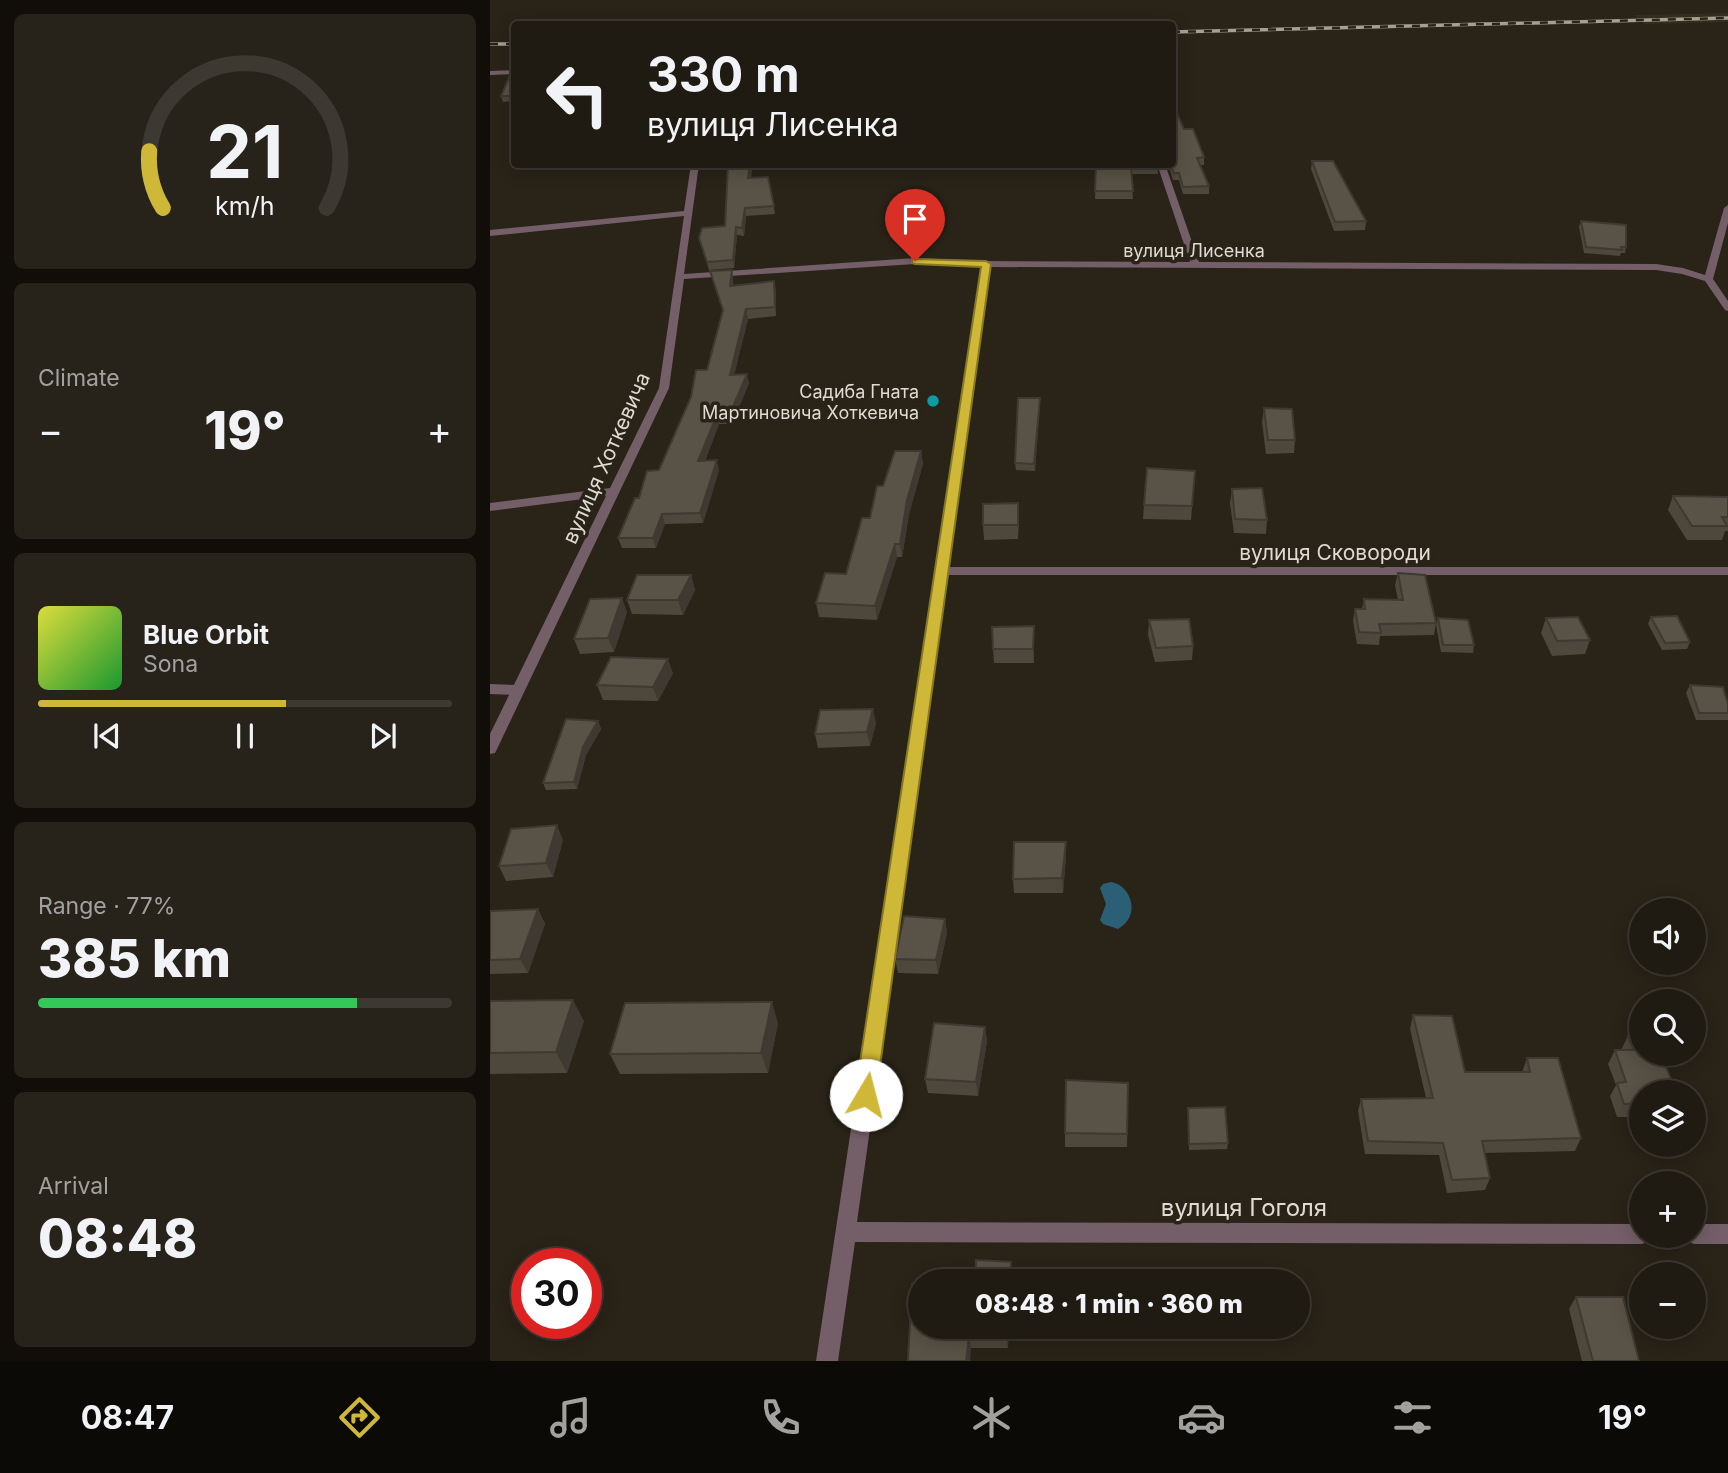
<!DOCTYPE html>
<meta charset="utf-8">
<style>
body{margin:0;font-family:Inter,sans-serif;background:#27231b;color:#f1f3f6;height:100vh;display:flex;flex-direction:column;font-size:26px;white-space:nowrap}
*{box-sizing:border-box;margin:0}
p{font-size:23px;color:#a1a19f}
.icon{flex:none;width:38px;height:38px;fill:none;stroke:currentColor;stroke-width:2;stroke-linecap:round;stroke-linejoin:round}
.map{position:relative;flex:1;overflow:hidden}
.panel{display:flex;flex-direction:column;gap:14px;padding:14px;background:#110e0a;width:490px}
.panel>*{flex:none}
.top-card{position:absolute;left:21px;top:21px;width:665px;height:147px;border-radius:7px;box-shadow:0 4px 18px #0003,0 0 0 2px #3c3832;background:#1f1a12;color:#f1f3f6;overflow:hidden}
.controls{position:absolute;left:1139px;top:898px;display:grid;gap:14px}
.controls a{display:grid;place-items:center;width:77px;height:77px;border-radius:50%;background:#1f1a12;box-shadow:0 4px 18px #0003,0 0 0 2px #3c3832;font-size:35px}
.speed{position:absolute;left:21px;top:1248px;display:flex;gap:14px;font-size:35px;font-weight:700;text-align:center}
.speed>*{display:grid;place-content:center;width:91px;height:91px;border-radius:50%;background:#1f1a12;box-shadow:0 4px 18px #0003,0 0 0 2px #3c3832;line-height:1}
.speed .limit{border:10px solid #d22;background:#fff;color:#111}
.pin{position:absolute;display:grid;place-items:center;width:60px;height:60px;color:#fff;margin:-72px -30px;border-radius:50% 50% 50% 0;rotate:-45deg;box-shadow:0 0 7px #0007}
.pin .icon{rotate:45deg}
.me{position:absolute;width:77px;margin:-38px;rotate:8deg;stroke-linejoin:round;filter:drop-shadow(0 0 5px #0008)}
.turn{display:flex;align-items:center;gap:24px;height:147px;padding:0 21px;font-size:32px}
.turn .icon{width:91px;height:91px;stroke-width:2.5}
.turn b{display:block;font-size:49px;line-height:60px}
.big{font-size:52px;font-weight:800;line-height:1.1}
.panel .widget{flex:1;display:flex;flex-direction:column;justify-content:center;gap:10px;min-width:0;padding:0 24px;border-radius:10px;background:#27231b}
.panel .dial{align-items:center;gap:0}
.dial svg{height:182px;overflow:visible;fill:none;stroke:#3c3832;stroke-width:7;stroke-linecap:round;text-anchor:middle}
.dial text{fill:#f1f3f6;stroke:none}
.song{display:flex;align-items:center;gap:21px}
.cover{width:84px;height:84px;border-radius:10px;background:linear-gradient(135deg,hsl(60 70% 55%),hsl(130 70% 35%))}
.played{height:7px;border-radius:4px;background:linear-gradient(90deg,#cfb837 60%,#3c3832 60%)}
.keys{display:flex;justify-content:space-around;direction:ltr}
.heat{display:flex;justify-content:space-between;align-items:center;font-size:38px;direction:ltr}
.charge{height:10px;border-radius:5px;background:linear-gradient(90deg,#34c759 77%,#3c3832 0)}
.trip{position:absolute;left:418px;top:1269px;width:402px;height:70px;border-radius:35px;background:#1f1a12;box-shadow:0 4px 18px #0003,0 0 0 2px #3c3832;font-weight:800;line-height:70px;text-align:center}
.tab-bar{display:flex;height:112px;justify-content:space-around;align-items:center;background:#0c0a07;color:#a1a19f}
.tab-bar .icon{width:49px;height:49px}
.tab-bar .on{color:#cfb837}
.tab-bar b{font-size:32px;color:#f1f3f6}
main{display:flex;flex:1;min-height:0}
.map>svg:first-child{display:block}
</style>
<main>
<section class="panel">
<div class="widget dial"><svg viewBox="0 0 100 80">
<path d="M14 69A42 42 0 1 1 86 69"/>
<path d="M14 69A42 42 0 0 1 8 44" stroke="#cfb837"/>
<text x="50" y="56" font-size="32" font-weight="700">21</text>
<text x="50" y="72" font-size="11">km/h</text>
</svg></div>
<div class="widget"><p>Climate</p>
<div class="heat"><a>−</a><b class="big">19°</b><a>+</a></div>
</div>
<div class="widget">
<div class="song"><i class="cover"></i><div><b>Blue Orbit</b><p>Sona</p></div></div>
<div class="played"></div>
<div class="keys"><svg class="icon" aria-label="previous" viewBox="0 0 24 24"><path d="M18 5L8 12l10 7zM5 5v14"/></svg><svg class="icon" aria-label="pause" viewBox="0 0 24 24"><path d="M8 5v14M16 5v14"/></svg><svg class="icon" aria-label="next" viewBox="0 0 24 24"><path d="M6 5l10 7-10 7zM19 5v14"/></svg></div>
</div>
<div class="widget"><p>Range · 77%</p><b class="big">385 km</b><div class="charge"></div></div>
<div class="widget"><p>Arrival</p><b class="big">08:48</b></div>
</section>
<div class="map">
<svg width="1238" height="1361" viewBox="0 0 1238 1361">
<rect width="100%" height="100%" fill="#292318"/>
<polygon fill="#362c1b" points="1238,13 1238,22 1155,24 1144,15"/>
<path fill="#2b5f75" d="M621 882C641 885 652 916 628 929L613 924 610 920 616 904 610 888 613 884Z"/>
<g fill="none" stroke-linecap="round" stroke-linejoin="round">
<polygon fill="#745f68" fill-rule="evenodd" points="0,684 28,685 35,690 28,695 0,694"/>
<g fill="#745f68" fill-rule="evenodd">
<polygon points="24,70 24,74 0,75 0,71"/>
<polygon points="201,164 209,164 194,274 425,258 496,261 700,262 667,164 675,164 709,262 1166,264 1193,268 1215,275 1234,208 1238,205 1238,223 1223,279 1238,301 1238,311 1235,310 1215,281 1192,274 1166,270 500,267 458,567 1238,567 1238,575 457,575 367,1222 1152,1224 1152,1236 1162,1236 1159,1241 1152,1244 365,1242 348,1361 326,1361 491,267 425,264 194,279 179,388 7,749 5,753 0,754 0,734 116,496 0,511 0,503 120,488 169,388 194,216 0,236 0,230 194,211"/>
<polygon points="1204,1224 1238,1224 1238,1244 1204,1244 1197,1241 1194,1236 1204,1236"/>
</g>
<defs>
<g id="rail">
<polyline points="682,32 1238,18"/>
<polyline points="0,44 24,44"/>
</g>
</defs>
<use href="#rail" stroke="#a5a097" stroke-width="3.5"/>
<use href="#rail" stroke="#292318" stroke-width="2.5" stroke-dasharray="8" stroke-linecap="butt"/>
</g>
<g fill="#4d473c">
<polygon points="24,75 24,101 13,102 11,96"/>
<polygon points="694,129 714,157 714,165 710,165 719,186 719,194 693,194 689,180 683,180 678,164 682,164"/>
<polygon points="822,161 876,221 875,230 844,231 821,169"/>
<polygon points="572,164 667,164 668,174 641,174 643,199 605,199 606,170 572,170"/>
<polygon points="278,177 285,214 256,216 254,236 247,235 244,268 219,270 209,238 235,226 261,178"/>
<polygon points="1091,221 1136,247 1135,253 1131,253 1130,256 1094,253 1089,227"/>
<polygon points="220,271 243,278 243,286 286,290 286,316 258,319 244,374 259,383 242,424 229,424 215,461 229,470 213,523 175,524 166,548 132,548 128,538 149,498 169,470 217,370 233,312"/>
<polygon points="550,398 545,471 526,470 525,463"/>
<polygon points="774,408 805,440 804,453 776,454 772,422"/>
<polygon points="431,451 433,464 419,514 412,557 407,557 387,620 329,617 326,603 356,574 393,486"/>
<polygon points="705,471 701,520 653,519 654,505"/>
<polygon points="742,489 777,520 776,534 744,533 740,503"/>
<polygon points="1183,496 1238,497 1238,531 1235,531 1232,540 1197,540 1178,510"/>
<polygon points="529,517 528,539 494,540 493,525"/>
<polygon points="908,573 946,623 944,635 890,636 889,645 867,644 863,621 865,609 872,609 874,599 908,600 905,585"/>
<polygon points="201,575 205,590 193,615 142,614 137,600"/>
<polygon points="137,612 124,652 90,654 84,639"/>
<polygon points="1161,617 1200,642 1197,649 1172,650 1158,624"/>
<polygon points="948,618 984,645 983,653 951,652 946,625"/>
<polygon points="1056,618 1100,640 1095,654 1062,656 1051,633"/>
<polygon points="659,620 703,646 702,660 665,662 658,635"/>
<polygon points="544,640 544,663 504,663 503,649"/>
<polygon points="183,673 168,701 113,700 107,685"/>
<polygon points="1200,685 1238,704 1238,720 1206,720 1196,693"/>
<polygon points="108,721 111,729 96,755 87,789 56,790 53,783"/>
<polygon points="386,723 380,746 328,748 325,734"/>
<polygon points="73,840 63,877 16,881 9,866"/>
<polygon points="576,856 573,893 524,893 523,879"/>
<polygon points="48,909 55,924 38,973 0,974 0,911"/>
<polygon points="455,919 457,933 448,974 408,973 405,959"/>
<polygon points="0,1001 94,1021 77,1073 0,1074"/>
<polygon points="923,1015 975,1072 1032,1072 1037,1058 1091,1138 1085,1151 995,1153 1000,1178 995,1190 957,1193 949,1155 875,1154 868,1111 871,1099 936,1098 920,1029"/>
<polygon points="288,1023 278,1073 130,1074 120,1054"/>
<polygon points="495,1027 497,1041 488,1096 438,1093 435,1079"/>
<polygon points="1138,1036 1152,1036 1152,1117 1127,1117 1120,1096 1126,1085 1118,1064 1125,1050 1131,1050"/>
<polygon points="638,1083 637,1147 575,1147 575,1133"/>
<polygon points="698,1108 738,1143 737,1149 699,1150"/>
<polygon points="1086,1297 1149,1361 1092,1361 1079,1309"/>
<polygon points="430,1326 519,1326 518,1348 481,1348"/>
<polygon points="745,1326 778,1326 778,1329"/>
</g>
<g fill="#3e3931">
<polygon points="260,164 263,164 260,186 258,178"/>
<polygon points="255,208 256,216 254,236 252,228"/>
<polygon points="246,227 247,235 244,268 243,260"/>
<polygon points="242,270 243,278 242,295 240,286"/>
<polygon points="284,281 286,290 286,316 285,307"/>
<polygon points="256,309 258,319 242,384 240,375"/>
<polygon points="257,374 259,383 242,424 240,414"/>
<polygon points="550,398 550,405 545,471 544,464"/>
<polygon points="227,415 229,424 211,470 208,461"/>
<polygon points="431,451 433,464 419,514 412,557 410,544 417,500"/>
<polygon points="227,460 229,470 213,523 210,513"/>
<polygon points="528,503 529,517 528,539"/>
<polygon points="172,514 175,524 166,548 163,538"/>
<polygon points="405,544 407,557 387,620 385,606"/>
<polygon points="201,575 205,590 193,615 188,600"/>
<polygon points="132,598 137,612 124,652 118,638"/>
<polygon points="544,626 544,663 543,649"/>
<polygon points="178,659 183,673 168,701 163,687"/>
<polygon points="383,709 386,723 380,746 377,732"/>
<polygon points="108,721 111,729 96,755 87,789 84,782 93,747"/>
<polygon points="67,825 73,840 63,877 56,863"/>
<polygon points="576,842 576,856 573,893 572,878"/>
<polygon points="48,909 55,924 38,973 30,959"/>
<polygon points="455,919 457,933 448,974 446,960"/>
<polygon points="83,1000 94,1021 77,1073 66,1052"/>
<polygon points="282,1002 288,1023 278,1073 271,1053"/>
<polygon points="495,1027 497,1041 488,1096 486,1082"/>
<polygon points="521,1262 522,1281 520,1281"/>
<polygon points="517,1326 519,1326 518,1348 516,1336"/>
<polygon points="479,1337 481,1348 480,1361 476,1361"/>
</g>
<g fill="#595246" stroke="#3e3931" stroke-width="2">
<polygon points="20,75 24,75 24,96 11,96"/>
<polygon points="682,102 694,129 703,129 714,157 707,158 719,186 693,187 689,173 684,173 680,164 682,164"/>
<polygon points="822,161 843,161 876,221 845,222"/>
<polygon points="238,164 260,164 258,178 278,177 284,206 255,208 252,228 246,227 243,260 217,262 209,238 212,228 235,226"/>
<polygon points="606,164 667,164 668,167 641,167 643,191 605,191"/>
<polygon points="1091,221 1136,225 1136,247 1131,247 1132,250 1096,247"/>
<polygon points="242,270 240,286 284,281 285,307 256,309 240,375 257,374 240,414 227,415 208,461 227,460 210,513 172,514 163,538 128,538 145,498 149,498 157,471 169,470 201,397 206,370 217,370 233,310 220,271"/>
<polygon points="528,398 550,398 544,464 525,463"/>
<polygon points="774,408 802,409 805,440 778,440"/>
<polygon points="405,451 431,451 417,500 410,544 405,544 385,606 326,603 335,573 356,574 372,518 380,518 387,486 393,486"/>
<polygon points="657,468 705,471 702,506 654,505"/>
<polygon points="772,488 777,520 745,519 742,489"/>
<polygon points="1183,496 1238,497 1238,517 1232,517 1237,526 1202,526"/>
<polygon points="528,503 528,525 493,525 493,504"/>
<polygon points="908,573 935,575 946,623 889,624 891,633 869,632 865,609 875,609 874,599 913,600"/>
<polygon points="147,575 201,575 188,600 137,600"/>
<polygon points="132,598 118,638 84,639 100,599"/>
<polygon points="1187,616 1200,642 1175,643 1161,617"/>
<polygon points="1088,617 1100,640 1067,641 1056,618"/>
<polygon points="948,618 978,620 984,645 953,645"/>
<polygon points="699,619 703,646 666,648 659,620"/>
<polygon points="544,626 543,649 503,649 502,627"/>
<polygon points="121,657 178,659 163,687 107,685"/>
<polygon points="1200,685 1233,687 1238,704 1238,713 1209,713"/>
<polygon points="383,709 377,732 325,734 330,710"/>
<polygon points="76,719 108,721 93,747 84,782 53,783"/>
<polygon points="67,825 56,863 9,866 21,829"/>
<polygon points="524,842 576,842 572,878 523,879"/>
<polygon points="48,909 30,959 0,960 0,911"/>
<polygon points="414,916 455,919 446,960 405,959"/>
<polygon points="83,1000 66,1052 0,1053 0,1001"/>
<polygon points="282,1002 271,1053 120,1054 135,1003"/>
<polygon points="923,1015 962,1016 975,1072 1040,1072 1037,1058 1068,1058 1091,1138 992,1141 1000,1178 962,1180 953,1143 878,1141 871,1099 943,1098"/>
<polygon points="444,1023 495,1027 486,1082 435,1079"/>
<polygon points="1138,1036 1152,1036 1152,1054 1171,1054 1186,1092 1152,1092 1152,1103 1134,1104 1127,1083 1136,1082 1125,1050 1144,1050"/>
<polygon points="576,1080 638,1083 637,1134 575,1133"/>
<polygon points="735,1107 738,1143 699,1144 698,1108"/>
<polygon points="486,1260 521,1262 520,1281 485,1281"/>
<polygon points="742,1269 776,1269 777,1281 743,1281"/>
<polygon points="422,1284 430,1284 430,1326 517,1326 516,1336 479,1337 476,1361 418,1361"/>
<polygon points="1086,1297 1133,1297 1149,1361 1103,1361"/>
</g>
<polygon fill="#cfb837" stroke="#877824" stroke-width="2" points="422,259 496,261 501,264 386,1095 383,1102 376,1104 368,1102 365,1095 491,267 425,264 422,263"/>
<circle fill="#0f9aa8" stroke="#292318" stroke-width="2.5" cx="443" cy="401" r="7"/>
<g text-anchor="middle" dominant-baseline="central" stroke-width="7" stroke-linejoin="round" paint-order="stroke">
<g font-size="18" fill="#dfdad3" stroke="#292318">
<text x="704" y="250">вулиця Лисенка</text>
</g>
<g font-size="18" fill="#dfdad3" stroke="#292318" text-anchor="end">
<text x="429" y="391">Садиба Гната<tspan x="429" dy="21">Мартиновича Хоткевича</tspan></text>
</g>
<g font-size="21" fill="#dfdad3" stroke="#292318">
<text transform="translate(116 458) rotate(-66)">вулиця Хоткевича</text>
<text x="845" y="552">вулиця Сковороди</text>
</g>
<g font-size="24" fill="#dfdad3" stroke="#292318">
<text x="754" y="1207">вулиця Гоголя</text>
</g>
</g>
</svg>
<div class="controls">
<a><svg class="icon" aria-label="sound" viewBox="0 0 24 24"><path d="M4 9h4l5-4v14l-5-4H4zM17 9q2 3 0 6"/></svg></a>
<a><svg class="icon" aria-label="search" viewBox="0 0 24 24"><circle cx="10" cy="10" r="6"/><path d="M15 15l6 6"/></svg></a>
<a><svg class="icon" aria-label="layers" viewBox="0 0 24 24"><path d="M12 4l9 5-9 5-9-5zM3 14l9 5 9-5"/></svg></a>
<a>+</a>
<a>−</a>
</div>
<div class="speed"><div class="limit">30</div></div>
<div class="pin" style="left:425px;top:261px;background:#d93025"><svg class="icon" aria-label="arrive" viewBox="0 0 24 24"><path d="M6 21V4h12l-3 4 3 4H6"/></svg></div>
<svg class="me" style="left:376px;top:1095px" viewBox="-20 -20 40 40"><circle r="19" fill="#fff"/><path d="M0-13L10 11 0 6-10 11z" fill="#cfb837"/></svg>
<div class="trip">08:48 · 1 min · 360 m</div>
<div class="top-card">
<div class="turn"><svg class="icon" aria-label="left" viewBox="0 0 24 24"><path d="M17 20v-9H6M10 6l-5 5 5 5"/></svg><div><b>330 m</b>вулиця Лисенка</div></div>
</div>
</div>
</main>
<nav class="tab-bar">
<b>08:47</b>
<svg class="icon on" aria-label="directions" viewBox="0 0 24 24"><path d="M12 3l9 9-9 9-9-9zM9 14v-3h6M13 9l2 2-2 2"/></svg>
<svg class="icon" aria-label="music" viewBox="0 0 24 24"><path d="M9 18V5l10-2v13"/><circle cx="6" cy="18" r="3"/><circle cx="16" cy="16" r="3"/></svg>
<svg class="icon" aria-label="phone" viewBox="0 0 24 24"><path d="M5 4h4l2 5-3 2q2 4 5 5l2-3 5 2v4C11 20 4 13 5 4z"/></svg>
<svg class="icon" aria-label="climate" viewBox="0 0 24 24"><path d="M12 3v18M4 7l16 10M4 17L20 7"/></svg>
<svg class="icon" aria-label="car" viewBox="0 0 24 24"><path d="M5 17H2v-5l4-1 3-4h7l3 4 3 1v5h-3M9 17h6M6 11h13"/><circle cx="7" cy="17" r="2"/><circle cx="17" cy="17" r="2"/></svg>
<svg class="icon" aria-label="filters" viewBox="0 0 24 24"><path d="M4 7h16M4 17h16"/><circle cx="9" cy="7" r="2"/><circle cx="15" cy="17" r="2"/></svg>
<b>19°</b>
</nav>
